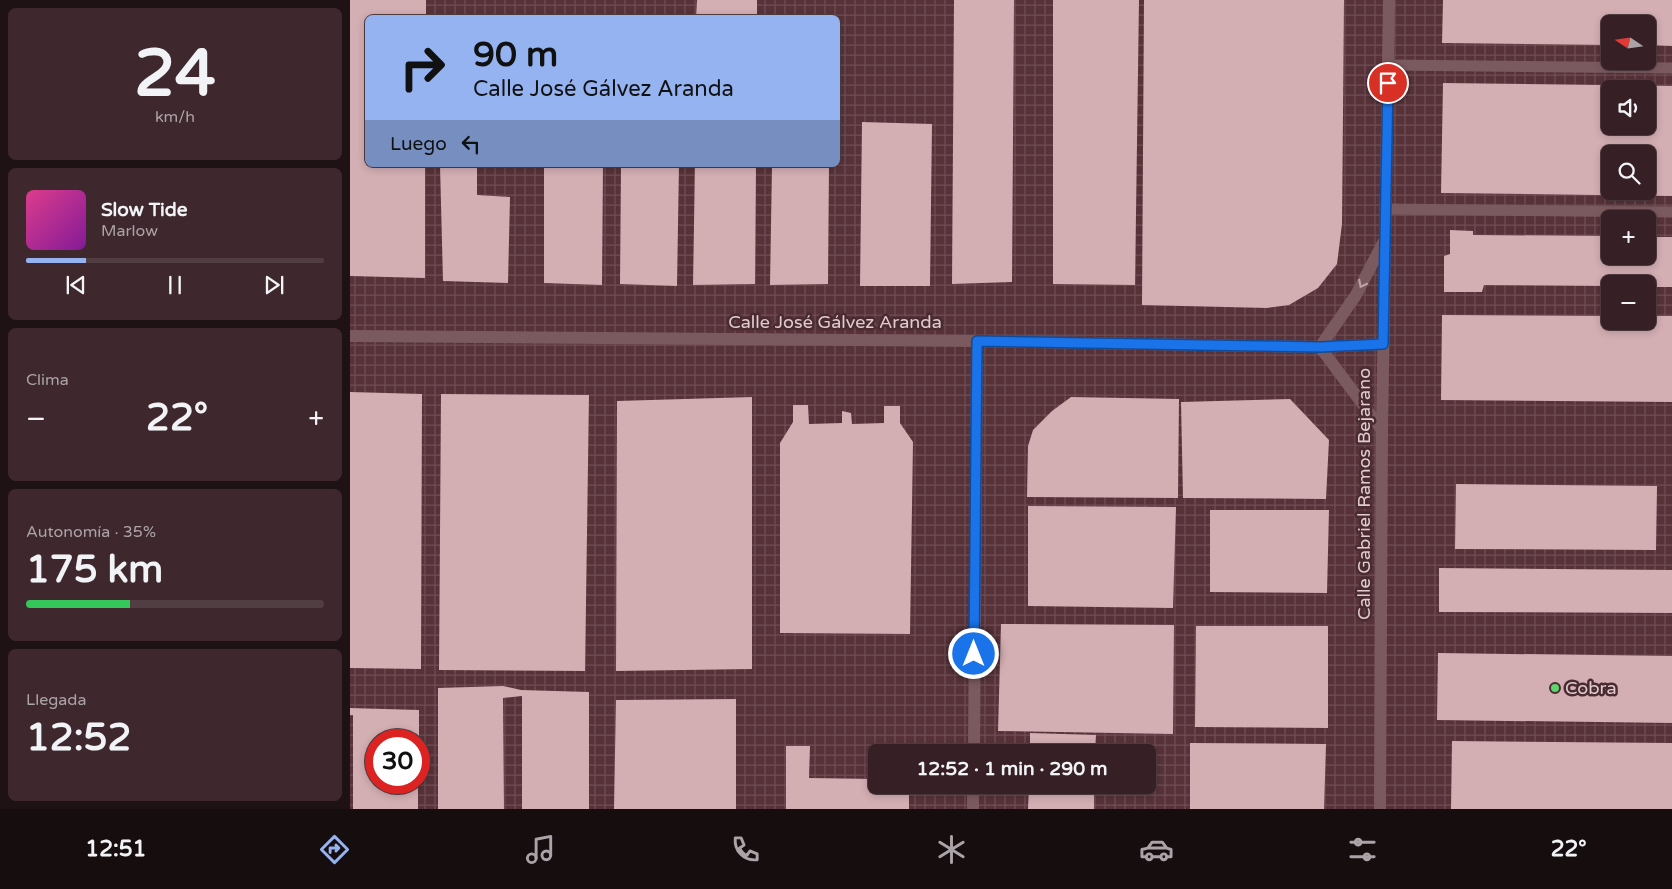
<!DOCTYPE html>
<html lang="es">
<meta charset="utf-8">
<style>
body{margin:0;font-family:"Varela Round",sans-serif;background:#3e282d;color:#f1f3f6;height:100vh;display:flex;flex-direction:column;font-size:19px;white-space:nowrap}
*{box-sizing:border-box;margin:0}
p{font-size:16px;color:#aaa3a7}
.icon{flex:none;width:28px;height:28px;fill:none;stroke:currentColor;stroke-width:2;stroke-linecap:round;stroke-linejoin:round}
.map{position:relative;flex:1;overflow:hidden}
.sheet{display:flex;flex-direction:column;gap:8px;padding:8px;background:#1e1214;width:350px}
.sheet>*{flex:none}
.banner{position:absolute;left:15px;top:15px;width:475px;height:152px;border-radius:8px;box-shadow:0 2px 8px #0003,0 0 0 1px #513e42;background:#95b2f1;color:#111;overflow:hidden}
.needle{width:32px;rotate:283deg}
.controls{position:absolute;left:1251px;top:15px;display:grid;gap:10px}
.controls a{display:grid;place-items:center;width:55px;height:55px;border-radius:8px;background:#372025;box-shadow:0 2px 8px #0003,0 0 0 1px #513e42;font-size:25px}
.speed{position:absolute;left:15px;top:729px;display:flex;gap:10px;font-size:25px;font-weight:700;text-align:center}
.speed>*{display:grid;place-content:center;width:65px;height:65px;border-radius:50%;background:#372025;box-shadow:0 2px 8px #0003,0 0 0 1px #513e42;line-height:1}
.speed .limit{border:8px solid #d22;background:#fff;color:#111}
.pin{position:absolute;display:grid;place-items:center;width:42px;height:42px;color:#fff;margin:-21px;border:2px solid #fff;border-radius:50%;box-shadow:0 1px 5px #0007}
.me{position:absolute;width:55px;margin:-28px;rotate:0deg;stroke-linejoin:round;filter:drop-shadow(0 0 4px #0008)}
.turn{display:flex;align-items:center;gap:18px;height:105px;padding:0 25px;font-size:22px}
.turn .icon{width:65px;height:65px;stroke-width:2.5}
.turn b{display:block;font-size:35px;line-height:42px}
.then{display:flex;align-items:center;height:48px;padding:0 25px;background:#0003;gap:10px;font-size:19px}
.big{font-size:38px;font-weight:700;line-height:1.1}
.sheet .widget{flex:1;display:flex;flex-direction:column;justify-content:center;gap:8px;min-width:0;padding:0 18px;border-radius:8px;background:#3e282d}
.sheet .dial{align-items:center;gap:0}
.dial b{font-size:65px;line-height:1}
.song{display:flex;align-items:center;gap:15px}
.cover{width:60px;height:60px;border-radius:8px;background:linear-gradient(135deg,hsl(330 70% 55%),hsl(290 70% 35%))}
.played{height:5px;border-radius:2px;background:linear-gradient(90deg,#95b2f1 20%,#513e42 20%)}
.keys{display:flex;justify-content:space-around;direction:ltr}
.heat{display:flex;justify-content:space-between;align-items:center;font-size:28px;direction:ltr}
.charge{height:8px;border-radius:4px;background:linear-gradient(90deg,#34c759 35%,#513e42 0)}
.trip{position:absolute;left:518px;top:744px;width:288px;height:50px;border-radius:8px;background:#372025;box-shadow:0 2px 8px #0003,0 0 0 1px #513e42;font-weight:700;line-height:50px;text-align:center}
.menu{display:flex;height:80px;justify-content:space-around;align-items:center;background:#160d0f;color:#aaa3a7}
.menu .icon{width:35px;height:35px}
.menu .on{color:#95b2f1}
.menu b{font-size:22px;color:#f1f3f6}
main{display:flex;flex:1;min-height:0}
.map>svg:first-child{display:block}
</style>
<main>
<section class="sheet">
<div class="widget dial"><b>24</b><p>km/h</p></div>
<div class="widget">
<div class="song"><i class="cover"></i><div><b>Slow Tide</b><p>Marlow</p></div></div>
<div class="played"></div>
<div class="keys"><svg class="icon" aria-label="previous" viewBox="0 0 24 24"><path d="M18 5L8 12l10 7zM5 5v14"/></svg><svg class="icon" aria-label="pause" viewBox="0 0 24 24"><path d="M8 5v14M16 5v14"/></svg><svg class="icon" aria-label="next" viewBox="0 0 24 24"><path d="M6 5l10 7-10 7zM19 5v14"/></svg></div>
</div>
<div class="widget"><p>Clima</p>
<div class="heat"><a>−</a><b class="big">22°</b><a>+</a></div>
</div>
<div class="widget"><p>Autonomía · 35%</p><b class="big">175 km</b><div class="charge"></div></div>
<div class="widget"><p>Llegada</p><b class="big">12:52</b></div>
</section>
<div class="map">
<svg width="1322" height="809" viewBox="0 0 1322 809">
<defs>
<pattern id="industrial-grid" width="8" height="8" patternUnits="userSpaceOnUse" patternTransform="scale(1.25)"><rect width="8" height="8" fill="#573239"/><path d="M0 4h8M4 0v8" fill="none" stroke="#6f4e55"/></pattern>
</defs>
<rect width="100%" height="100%" fill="#492b31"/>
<path fill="url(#industrial-grid)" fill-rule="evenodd" d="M0 0H1322V809H0ZM18 18H488V165H18ZM1260 24H1298V61H1260ZM1260 89H1298V126H1260ZM1260 154H1298V191H1260ZM1260 219H1298V256H1260ZM1260 284H1298V321H1260ZM26 740H69V782H26ZM526 752H796V785H526Z"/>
<g fill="#d3aeb3" fill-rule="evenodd">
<polygon points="0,0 76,0 76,18 18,18 18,165 75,165 75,278 0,276"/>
<polygon points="347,0 407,0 407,18 346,18"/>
<polygon points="604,0 664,0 662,282 602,284"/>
<polygon points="703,0 789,0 785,285 703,284"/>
<polygon points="794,0 994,0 992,224 987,264 968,288 939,305 917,308 792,305"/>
<polygon points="1093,0 1322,0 1322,46 1298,45 1298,24 1260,24 1260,45 1092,43"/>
<path d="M1093 83 1322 86V196L1091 193ZM1260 89H1298V126H1260ZM1260 154H1298V191H1260Z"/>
<polygon points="512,122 582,124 580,286 510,286"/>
<polygon points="90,165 127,165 127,195 160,197 158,283 93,281"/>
<polygon points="194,165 253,165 252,285 194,283"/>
<polygon points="271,165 329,165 327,286 270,284"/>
<polygon points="345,165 406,165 405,284 343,285"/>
<polygon points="422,165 479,165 478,284 420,285"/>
<polygon points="1100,230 1123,231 1123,235 1260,236 1260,256 1298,256 1298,237 1322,237 1322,287 1298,287 1298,284 1260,284 1260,286 1134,285 1132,292 1094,292 1094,256 1100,254"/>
<polygon points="1092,315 1260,316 1260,321 1298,321 1298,316 1322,316 1322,402 1091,400"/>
<polygon points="0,392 72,394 71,669 0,668"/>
<polygon points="91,394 239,395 235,671 89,670"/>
<polygon points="402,397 402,669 266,671 267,401"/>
<polygon points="721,397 829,399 828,498 677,497 678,446 683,430 702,411"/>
<polygon points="940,399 979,440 976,499 833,498 831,402"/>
<polygon points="443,405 458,405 459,424 492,423 492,411 501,413 502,424 534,423 534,406 550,406 550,423 563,442 560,634 430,633 430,443 443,422"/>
<polygon points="1106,484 1307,486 1306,550 1105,549"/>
<polygon points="678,506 826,507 823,608 678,606"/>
<polygon points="860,510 979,510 977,593 860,592"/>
<polygon points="1089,568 1322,570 1322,613 1089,612"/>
<polygon points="651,624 824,625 823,734 648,731"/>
<polygon points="846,626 978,626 978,728 845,727"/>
<polygon points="1088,653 1322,656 1322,723 1087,720"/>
<polygon points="153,686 171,690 239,692 239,809 172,809 172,696 153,698 154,809 88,809 88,688"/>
<polygon points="386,699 386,809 264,809 266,700"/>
<polygon points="0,708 69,710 69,740 26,740 26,782 68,782 68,809 3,809 3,715 0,715"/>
<polygon points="680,733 746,735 745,752 680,752"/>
<polygon points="1102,741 1322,743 1322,809 1101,809"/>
<polygon points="840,743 976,744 974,809 840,809"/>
<polygon points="436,746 460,746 459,778 526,779 526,785 559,785 559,809 436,809"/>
<polygon points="679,785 744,785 744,809 678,809"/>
</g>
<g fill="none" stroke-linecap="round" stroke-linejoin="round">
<g stroke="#7b5a5f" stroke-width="11">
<polyline points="1038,65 1322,68"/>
<polyline points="1035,209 1322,212"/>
</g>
<g stroke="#7b5a5f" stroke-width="12">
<polyline points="624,752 627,341"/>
<polyline points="623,809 623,785"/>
</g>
<g stroke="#7b5a5f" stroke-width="12">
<polyline points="0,336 627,341 970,347 1033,344"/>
<polyline points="1032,430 970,347 1006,295 1033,243"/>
<polyline points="1030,809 1032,430 1039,0"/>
</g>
</g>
<defs><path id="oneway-chevron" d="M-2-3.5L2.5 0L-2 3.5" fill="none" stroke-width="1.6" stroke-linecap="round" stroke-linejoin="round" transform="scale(1.25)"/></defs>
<use stroke="#bda4a8" href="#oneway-chevron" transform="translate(1012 284) rotate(117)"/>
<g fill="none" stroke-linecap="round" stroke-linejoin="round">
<defs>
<polyline id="route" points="624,654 627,341 970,347 1033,344 1038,83"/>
</defs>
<use href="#route" stroke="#114b97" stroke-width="12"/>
<use href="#route" stroke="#1a73e8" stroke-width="9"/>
</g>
<circle fill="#5dd56c" stroke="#492b31" stroke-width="2" cx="1205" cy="688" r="5"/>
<g text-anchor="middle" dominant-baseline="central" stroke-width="5" stroke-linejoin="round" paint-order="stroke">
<g font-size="18" fill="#e0cccf" stroke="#492b31">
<text x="485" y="322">Calle José Gálvez Aranda</text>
<text transform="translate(1014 494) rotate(-90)">Calle Gabriel Ramos Bejarano</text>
</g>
<g font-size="18" fill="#e0cccf" stroke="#492b31" text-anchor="start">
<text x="1215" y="688">Cobra</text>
</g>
</g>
</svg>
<div class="controls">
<a><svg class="needle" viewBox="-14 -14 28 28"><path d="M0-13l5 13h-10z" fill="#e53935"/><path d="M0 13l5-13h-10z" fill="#aaa3a7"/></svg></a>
<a><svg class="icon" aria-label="sound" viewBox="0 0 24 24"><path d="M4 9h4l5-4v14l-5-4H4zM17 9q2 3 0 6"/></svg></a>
<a><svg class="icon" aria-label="search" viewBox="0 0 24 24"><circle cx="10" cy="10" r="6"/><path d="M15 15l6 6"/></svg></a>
<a>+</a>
<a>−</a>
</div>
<div class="speed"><div class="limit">30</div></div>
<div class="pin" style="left:1038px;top:83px;background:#d93025"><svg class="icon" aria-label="arrive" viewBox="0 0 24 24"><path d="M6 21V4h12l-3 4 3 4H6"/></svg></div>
<svg class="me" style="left:624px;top:654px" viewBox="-20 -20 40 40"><circle r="17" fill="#1a73e8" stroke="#fff" stroke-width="3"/><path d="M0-11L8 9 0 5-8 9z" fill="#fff"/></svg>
<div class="trip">12:52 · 1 min · 290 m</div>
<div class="banner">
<div class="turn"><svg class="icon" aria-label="right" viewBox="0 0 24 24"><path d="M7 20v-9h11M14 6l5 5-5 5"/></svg><div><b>90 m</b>Calle José Gálvez Aranda</div></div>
<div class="then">Luego<svg class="icon" aria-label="left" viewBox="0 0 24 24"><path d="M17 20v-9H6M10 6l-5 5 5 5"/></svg></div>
</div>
</div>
</main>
<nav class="menu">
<b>12:51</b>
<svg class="icon on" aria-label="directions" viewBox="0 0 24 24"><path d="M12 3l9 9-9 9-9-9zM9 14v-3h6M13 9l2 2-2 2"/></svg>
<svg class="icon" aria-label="music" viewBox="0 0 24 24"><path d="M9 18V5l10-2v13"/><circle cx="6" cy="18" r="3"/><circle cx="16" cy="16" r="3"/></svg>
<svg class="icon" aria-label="phone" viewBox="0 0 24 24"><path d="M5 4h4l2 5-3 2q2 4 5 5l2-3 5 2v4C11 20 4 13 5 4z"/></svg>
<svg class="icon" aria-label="climate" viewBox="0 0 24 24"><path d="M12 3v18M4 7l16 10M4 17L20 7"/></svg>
<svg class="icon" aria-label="car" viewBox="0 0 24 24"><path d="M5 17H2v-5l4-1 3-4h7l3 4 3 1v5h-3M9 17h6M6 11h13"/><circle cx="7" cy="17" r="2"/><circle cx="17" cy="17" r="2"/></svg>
<svg class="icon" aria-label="filters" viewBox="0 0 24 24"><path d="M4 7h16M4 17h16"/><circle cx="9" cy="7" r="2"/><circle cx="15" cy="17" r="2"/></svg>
<b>22°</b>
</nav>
